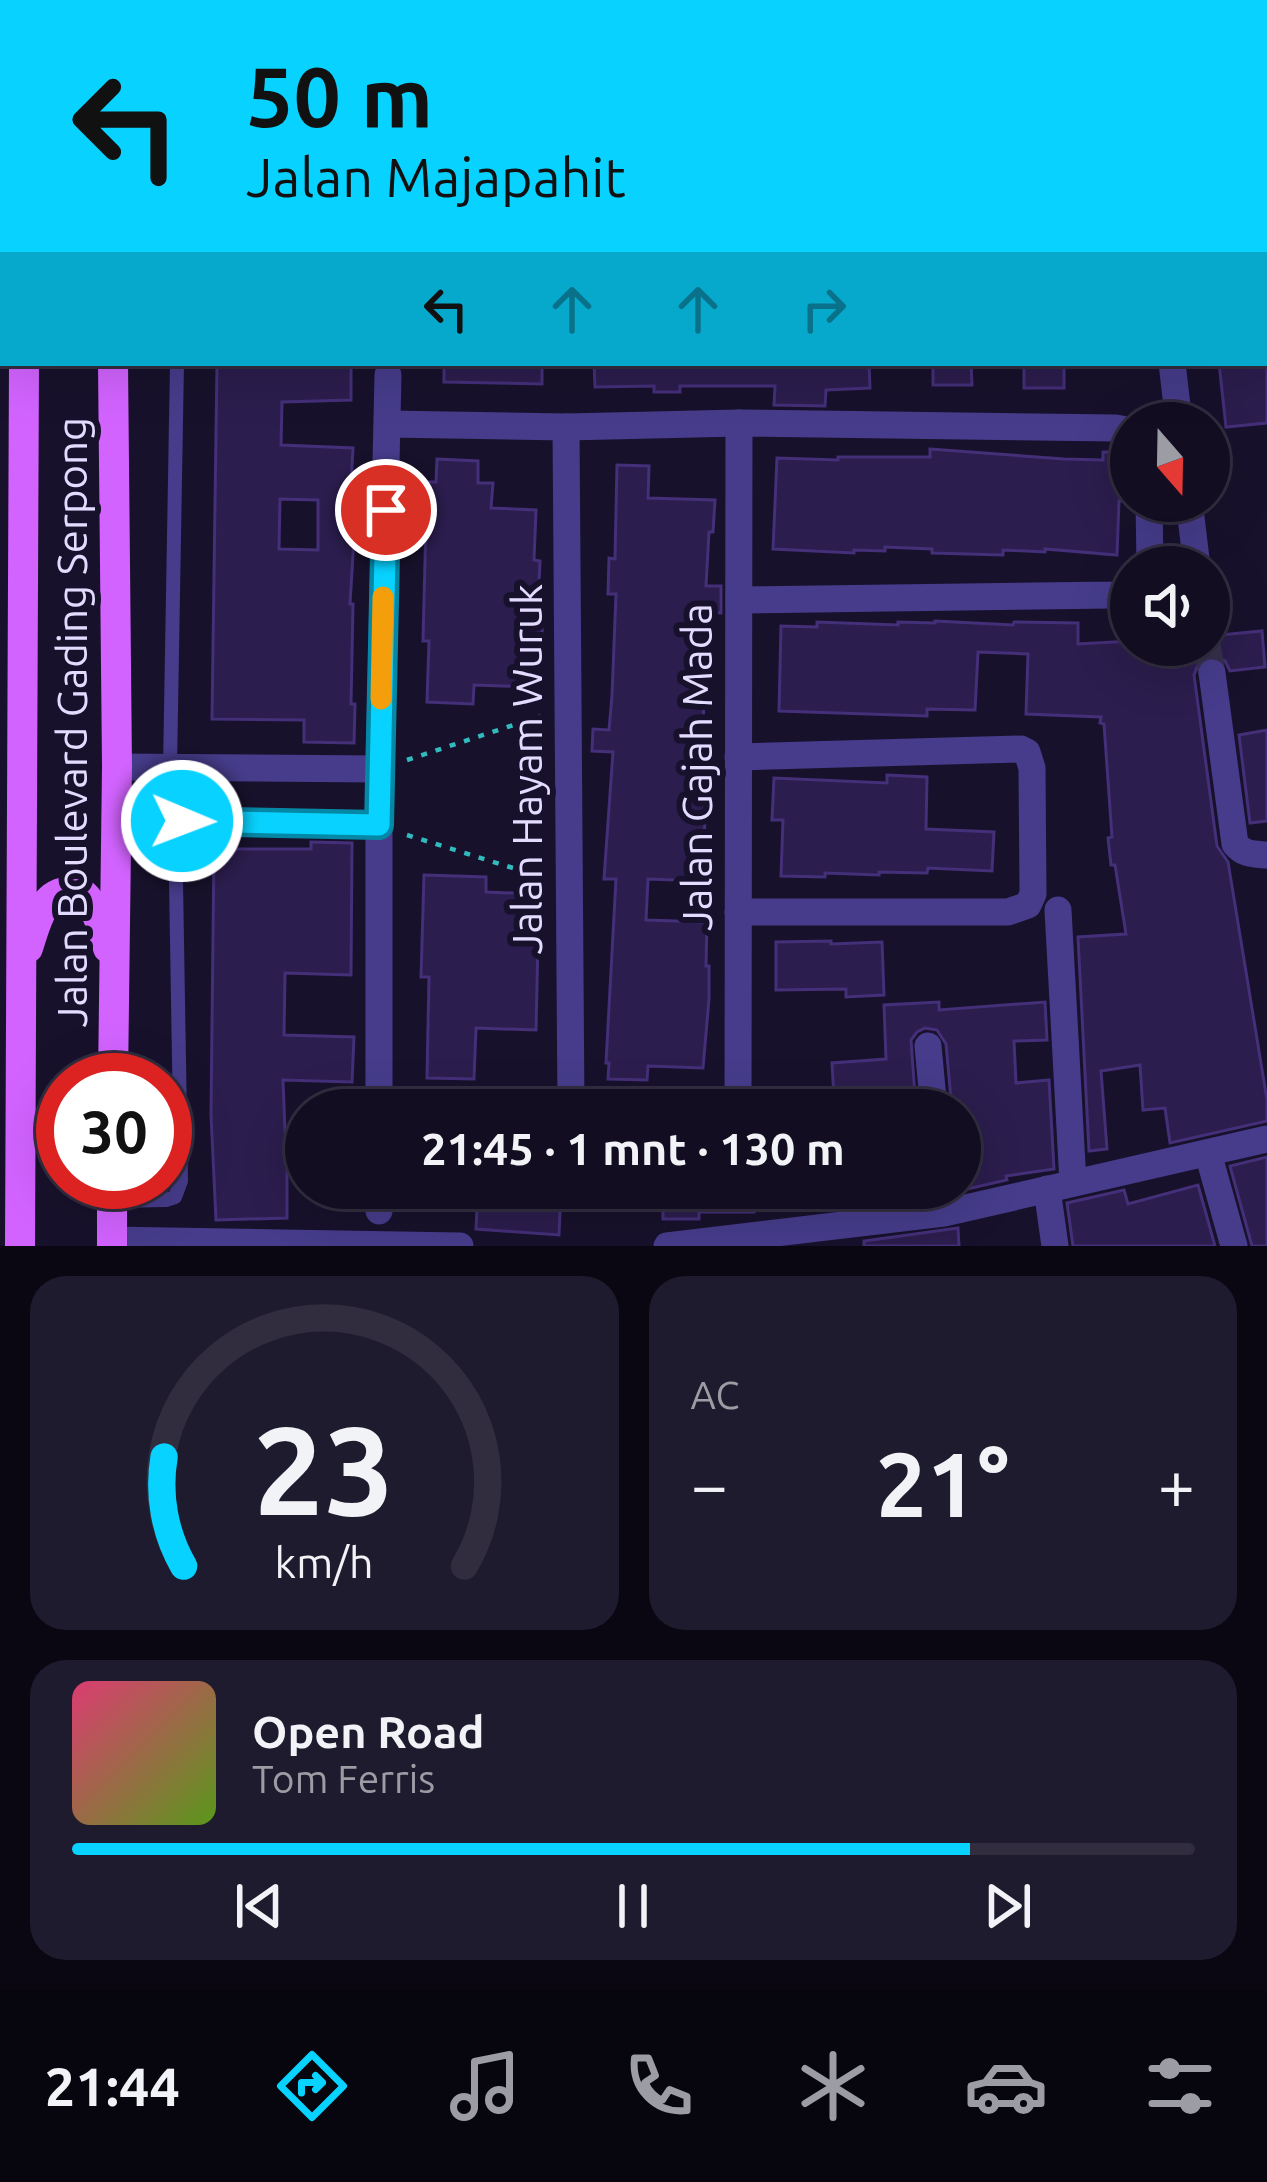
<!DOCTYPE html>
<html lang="id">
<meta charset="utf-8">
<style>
body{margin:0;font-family:Ubuntu,sans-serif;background:#1f1b2e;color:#f1f3f6;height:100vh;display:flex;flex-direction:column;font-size:45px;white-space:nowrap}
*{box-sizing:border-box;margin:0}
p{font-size:39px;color:#9c9ca5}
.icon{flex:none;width:66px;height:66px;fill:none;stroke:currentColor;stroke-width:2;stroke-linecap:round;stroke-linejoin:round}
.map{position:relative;height:1246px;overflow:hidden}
.details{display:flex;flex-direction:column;gap:30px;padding:30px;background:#0a0712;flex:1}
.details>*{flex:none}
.hud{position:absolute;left:0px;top:0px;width:1269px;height:366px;box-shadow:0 12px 48px #0002,0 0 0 3px #312d3f;background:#08d2ff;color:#111;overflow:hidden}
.needle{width:78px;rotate:160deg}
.tools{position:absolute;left:1110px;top:402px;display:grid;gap:24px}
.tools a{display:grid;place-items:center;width:120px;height:120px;border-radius:50%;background:#120d21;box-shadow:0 12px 48px #0002,0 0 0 3px #312d3f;font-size:60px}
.speed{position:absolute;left:36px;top:1053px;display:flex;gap:24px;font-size:60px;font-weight:700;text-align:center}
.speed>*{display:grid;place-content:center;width:156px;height:156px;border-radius:50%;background:#120d21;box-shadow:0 12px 48px #0002,0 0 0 3px #312d3f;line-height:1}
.speed .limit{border:18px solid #d22;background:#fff;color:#111}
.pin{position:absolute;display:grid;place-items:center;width:102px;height:102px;color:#fff;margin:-51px;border:6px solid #fff;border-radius:50%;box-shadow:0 3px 12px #0007}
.me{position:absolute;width:132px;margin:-66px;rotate:91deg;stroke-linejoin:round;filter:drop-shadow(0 0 9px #0008)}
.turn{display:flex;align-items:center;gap:42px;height:252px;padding:0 48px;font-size:54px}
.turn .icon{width:156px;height:156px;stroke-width:2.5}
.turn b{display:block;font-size:84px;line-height:102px}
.lanes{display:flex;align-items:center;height:114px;padding:0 48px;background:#0003;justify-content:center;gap:60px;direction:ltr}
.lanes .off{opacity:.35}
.big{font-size:90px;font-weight:600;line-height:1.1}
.details .card{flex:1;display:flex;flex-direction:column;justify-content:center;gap:18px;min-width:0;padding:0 42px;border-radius:36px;background:#1f1b2e}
.details .dial{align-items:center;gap:0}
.dial svg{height:312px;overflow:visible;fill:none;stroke:#312d3f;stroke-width:7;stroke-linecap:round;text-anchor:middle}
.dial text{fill:#f1f3f6;stroke:none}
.song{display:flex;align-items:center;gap:36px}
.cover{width:144px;height:144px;border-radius:18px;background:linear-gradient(135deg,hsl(340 70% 55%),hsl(90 70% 35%))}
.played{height:12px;border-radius:6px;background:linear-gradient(90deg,#08d2ff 80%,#312d3f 80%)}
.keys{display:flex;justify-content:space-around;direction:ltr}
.heat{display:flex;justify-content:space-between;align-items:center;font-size:66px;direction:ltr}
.details .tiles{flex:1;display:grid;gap:30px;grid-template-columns:1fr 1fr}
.card:last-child{grid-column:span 2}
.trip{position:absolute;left:285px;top:1089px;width:696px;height:120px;border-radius:60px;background:#120d21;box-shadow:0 12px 48px #0002,0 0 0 3px #312d3f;font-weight:600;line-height:120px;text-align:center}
.tab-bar{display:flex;height:192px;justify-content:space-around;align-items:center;background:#07050d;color:#9c9ca5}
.tab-bar .icon{width:84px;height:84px}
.tab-bar .selected{color:#08d2ff}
.tab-bar b{font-size:54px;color:#f1f3f6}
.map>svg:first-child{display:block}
</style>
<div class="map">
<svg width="1267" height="1246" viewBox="0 0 1267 1246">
<rect width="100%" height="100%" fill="#18112c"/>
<g fill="#2b1d4d" stroke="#442f79" stroke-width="3" fill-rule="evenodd">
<path d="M217 363 351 364V400L282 402 281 445 353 448 350 502H354V538L350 604H353L351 704H355L354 743 304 742V720L212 719ZM280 499 318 500V550L279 549Z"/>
<polygon points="444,363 542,363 542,384 444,382"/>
<polygon points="594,363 869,363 870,388 826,390 825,406 774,405 775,386 680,386 680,392 654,392 654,386 595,387"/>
<polygon points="933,363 971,363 972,385 933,385"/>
<rect x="1024" y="363" width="40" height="25"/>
<polygon points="1219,363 1267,363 1267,423 1226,427"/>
<polygon points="930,449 1064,459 1103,460 1103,452 1127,452 1125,501 1119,501 1117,555 1045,549 1045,552 1003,550 1003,555 932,553 932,549 885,547 885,551 854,550 854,553 773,549 777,458 838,460 838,457 930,457"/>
<polygon points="437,459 478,461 478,483 493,483 491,508 536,510 534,560 540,561 538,606 543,606 542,637 538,637 536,687 474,685 473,704 427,702 429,641 423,641 427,482 436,482"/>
<polygon points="617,465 649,466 648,498 715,500 713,532 709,532 706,586 721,586 721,613 708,612 707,652 704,652 703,775 708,775 701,881 648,879 646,920 707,922 706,966 709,966 709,999 703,1068 648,1066 647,1080 608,1079 609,1063 606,1063 616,879 604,879 613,752 592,751 593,729 609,730 612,696 616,594 608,594 609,558 615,559"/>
<polygon points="935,621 1013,625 1014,622 1078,623 1078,644 1131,641 1131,645 1209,645 1209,636 1262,631 1265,667 1230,671 1225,661 1211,655 1200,660 1194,675 1217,846 1228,862 1267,1100 1267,1121 1170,1143 1165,1108 1143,1110 1140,1065 1101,1071 1107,1149 1089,1151 1078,937 1126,934 1115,865 1111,865 1108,838 1112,837 1104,724 1100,723 1101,717 1026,714 1028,654 978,652 975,710 927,709 927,716 779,711 781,626 817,627 817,622 898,625 898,622 935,623"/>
<polygon points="1267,730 1267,821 1250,823 1239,735"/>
<polygon points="887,775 927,777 926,829 994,832 992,871 928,868 927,873 879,872 879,875 825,873 825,877 781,876 783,820 772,820 774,778 887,783"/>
<polygon points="311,842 352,843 351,975 285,973 284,1035 354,1037 352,1082 283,1080 285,1131 306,1132 306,1173 287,1172 287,1218 216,1220 211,1115 214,849 311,849"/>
<polygon points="424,875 486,877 486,892 539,894 536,1030 476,1028 474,1079 427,1078 429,977 421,977"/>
<polygon points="831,941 831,944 882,942 884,995 846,997 846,989 776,990 776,942"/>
<polygon points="939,1002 939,1010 1045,1002 1047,1040 1014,1041 1016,1083 1049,1080 1054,1169 1006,1176 1007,1180 941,1195 864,1204 863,1193 915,1188 960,1188 960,1110 952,1110 946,1044 937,1030 925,1028 917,1032 911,1040 916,1110 883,1110 882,1095 834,1098 832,1063 886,1059 884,1005"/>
<polygon points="1267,1157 1267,1246 1252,1246 1230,1166"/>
<polygon points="1198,1185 1215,1246 1073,1246 1067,1203 1124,1190 1128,1204"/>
<polygon points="478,1188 561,1188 559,1235 476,1229"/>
<polygon points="663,1188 754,1188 754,1212 699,1212 699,1219 663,1219"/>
<polygon points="958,1228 959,1246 864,1246 864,1241"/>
</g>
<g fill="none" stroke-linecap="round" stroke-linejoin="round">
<polyline stroke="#362f4c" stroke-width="27" stroke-dasharray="27 14" stroke-linecap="butt" points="1207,645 1212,673"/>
<g stroke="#31bbbf" stroke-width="4.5" stroke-dasharray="6 9" stroke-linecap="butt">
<polyline points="407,760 544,715"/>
<polyline points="407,835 545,878"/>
</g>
<g stroke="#463c8b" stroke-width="14">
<polyline points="189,0 189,3"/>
<polyline points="1266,100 1267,100"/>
<polyline points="1266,241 1267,242"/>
<polyline points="112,1201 166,1200 175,1197 181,1181 175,821 170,768 177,363"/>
</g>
<g stroke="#463c8b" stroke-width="27">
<polyline points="398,3 398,0"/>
<polyline points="1143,3 1143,0"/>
<polyline points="1181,3 1181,0"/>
<polyline points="0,146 3,146"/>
<polyline points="0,198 3,198"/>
<polyline points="1172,363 1179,423"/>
<polyline points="388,424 566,427 739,423 1116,428 1131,431"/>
<polyline points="566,427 571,1110"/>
<polyline points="1149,501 1150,567"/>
<polyline points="1189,501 1197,567"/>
<polyline points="739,600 1114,595 1131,590"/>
<path d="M1212 673 1235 844C1244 855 1254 854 1267 855"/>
<polyline points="117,767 379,769"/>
<polyline points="117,821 379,825"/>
<polyline points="1058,910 1073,1183"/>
<polyline points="738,912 1008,912 1028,905 1033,894 1032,768 1027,752 1021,749 738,757"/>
<polyline points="928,1046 934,1110"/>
<polyline points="379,1110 379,769 388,375"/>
<polyline points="738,1110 739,423"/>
<polyline points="1208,1153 1234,1246"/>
<polyline points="379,1188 379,1211"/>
<polyline points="1047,1189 1055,1246"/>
<polyline points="112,1240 460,1246"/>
<polyline points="667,1246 944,1213 1267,1139"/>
</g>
<g stroke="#8273ff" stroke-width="30">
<polyline points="1266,142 1267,142"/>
<polyline points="1266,196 1267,196"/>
</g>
<g stroke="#d263ff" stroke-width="30">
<polyline points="115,0 115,3"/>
<polyline points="26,3 26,0"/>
<polyline points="113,363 117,767 113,1080"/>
<path d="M28 948C36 924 42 889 74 892 84 893 84 894 90 902 99 914 103 933 108 948"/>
<polyline points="112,1182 112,1246"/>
<polyline points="20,1246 24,363"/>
</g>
</g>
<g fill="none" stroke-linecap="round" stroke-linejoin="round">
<defs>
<polyline id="route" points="182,821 379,825 386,510"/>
</defs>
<use href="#route" stroke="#0588a6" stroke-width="30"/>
<use href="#route" stroke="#08d2ff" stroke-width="21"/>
<polyline stroke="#f59e0b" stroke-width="21" points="381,699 383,597"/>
</g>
<g text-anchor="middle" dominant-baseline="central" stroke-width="12" stroke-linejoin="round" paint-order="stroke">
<g font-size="42" fill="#e3dcff" stroke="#18112c">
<text transform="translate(71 722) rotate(-90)">Jalan Boulevard Gading Serpong</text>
<text transform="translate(696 767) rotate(-90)">Jalan Gajah Mada</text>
<text transform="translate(526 769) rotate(-90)">Jalan Hayam Wuruk</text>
</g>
</g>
</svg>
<div class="tools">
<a><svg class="needle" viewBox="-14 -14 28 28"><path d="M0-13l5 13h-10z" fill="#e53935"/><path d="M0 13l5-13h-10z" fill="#9c9ca5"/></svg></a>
<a><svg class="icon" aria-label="sound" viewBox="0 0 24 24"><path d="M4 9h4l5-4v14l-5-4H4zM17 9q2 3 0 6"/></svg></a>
</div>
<div class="speed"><div class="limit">30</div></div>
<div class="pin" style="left:386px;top:510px;background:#d93025"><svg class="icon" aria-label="arrive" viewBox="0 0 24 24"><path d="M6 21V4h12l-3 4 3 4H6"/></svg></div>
<svg class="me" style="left:182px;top:821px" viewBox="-20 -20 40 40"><circle r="17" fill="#08d2ff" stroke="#fff" stroke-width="3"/><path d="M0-11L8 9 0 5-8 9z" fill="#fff"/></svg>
<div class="trip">21:45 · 1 mnt · 130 m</div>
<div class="hud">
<div class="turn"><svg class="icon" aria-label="left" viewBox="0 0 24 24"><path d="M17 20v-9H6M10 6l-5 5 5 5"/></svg><div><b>50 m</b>Jalan Majapahit</div></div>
<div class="lanes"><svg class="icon" aria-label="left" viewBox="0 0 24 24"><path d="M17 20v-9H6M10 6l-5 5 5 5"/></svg><svg class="icon off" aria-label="ahead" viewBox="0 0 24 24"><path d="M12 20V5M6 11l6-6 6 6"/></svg><svg class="icon off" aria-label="ahead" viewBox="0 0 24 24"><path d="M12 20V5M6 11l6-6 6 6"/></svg><svg class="icon off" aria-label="right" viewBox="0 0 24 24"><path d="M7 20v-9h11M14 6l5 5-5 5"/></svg></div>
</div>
</div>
<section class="details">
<div class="tiles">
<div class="card dial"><svg viewBox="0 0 100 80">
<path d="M14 69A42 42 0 1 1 86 69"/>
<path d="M14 69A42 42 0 0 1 9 41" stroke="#08d2ff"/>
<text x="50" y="56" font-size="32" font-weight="700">23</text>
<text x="50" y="72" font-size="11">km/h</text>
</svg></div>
<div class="card"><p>AC</p>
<div class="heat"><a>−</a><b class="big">21°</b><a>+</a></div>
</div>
<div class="card">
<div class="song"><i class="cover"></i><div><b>Open Road</b><p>Tom Ferris</p></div></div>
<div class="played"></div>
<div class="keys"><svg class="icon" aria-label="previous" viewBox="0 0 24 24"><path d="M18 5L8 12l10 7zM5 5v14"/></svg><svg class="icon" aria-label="pause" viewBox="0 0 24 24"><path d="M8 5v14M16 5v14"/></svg><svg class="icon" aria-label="next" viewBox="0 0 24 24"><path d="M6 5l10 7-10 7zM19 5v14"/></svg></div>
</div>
</div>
</section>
<nav class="tab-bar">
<b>21:44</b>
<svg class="icon selected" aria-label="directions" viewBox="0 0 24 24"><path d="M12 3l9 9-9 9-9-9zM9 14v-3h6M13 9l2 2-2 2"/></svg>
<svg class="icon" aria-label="music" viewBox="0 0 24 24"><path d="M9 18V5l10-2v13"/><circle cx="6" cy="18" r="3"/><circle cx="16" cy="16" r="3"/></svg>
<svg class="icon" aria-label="phone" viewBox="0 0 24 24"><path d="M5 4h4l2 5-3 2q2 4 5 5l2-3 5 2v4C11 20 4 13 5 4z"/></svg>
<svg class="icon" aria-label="climate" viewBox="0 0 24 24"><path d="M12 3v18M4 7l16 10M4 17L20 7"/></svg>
<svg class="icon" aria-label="car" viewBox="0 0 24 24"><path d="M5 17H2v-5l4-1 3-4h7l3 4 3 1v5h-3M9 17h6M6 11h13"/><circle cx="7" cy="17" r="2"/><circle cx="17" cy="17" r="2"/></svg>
<svg class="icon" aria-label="filters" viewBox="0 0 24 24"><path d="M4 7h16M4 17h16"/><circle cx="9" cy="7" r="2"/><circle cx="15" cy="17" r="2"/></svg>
</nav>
